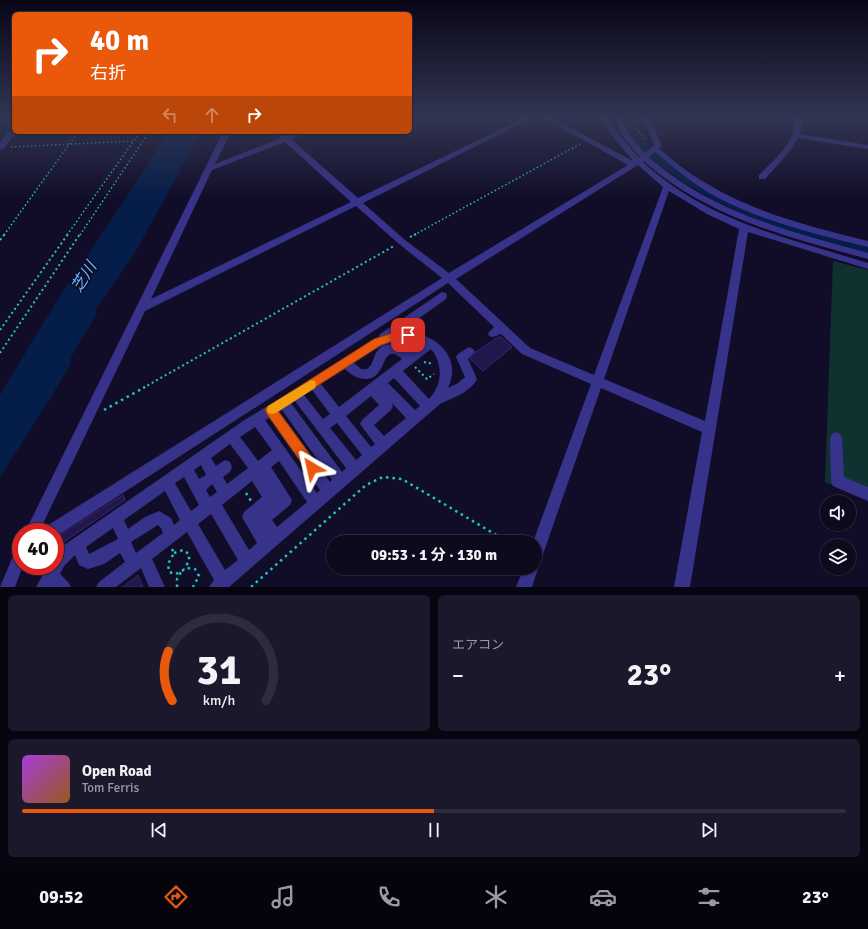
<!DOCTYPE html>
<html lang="ja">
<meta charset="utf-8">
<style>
body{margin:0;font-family:Signika,"Noto Sans JP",sans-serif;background:#1b182b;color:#f1f3f6;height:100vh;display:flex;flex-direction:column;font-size:15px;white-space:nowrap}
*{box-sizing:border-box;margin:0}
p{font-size:13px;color:#9a9aa4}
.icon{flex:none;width:22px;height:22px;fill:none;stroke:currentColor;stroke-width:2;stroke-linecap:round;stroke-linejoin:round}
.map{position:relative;height:587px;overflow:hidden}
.sheet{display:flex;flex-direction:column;gap:8px;padding:8px;background:#070610;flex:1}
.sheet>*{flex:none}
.hud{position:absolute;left:12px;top:12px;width:400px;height:122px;border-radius:6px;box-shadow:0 1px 3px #0004,0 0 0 1px #2d2b3c;background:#ea580c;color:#fff;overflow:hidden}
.controls{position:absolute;left:820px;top:495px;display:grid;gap:8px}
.controls a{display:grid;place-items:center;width:36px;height:36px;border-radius:50%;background:#0d0a1e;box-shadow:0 1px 3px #0004,0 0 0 1px #2d2b3c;font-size:20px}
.speed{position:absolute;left:12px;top:523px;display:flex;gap:8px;font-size:20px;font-weight:700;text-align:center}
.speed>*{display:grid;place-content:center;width:52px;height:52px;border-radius:50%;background:#0d0a1e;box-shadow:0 1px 3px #0004,0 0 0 1px #2d2b3c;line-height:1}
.speed .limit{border:6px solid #d22;background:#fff;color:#111}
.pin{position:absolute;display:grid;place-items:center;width:34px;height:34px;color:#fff;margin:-17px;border-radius:8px;box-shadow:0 2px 6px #0006}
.me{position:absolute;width:44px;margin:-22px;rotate:324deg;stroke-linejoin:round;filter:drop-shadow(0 0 3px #0008)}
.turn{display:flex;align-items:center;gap:14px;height:84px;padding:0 12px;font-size:18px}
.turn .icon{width:52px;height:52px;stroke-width:2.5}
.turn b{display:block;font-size:28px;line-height:34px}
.lanes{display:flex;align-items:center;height:38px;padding:0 12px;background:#0003;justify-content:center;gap:20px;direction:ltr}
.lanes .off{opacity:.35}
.big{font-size:30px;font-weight:700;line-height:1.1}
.sheet .tile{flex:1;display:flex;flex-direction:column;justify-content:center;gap:6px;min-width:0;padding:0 14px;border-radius:6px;background:#1b182b}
.sheet .dial{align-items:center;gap:0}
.dial svg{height:104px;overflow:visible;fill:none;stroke:#2d2b3c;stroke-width:7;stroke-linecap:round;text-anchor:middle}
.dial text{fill:#f1f3f6;stroke:none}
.song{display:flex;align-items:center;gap:12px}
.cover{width:48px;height:48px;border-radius:6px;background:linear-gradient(135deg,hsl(280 70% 55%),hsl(30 70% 35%))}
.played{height:4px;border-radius:2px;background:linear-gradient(90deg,#ea580c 50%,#2d2b3c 50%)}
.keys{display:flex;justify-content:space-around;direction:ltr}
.heat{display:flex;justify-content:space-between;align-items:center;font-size:22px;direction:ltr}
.sheet .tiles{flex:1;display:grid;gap:8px;grid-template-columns:1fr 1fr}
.tile:last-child{grid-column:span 2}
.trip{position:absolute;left:326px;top:535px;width:216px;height:40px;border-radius:20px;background:#0d0a1e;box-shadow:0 1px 3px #0004,0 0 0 1px #2d2b3c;font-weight:700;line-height:40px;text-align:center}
.dock{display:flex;height:64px;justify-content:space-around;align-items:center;background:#05040c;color:#9a9aa4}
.dock .icon{width:28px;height:28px}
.dock .current{color:#ea580c}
.dock b{font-size:18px;color:#f1f3f6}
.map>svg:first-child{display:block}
</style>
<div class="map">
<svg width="868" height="587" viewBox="0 0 868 587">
<rect width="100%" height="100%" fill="#110d28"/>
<polygon fill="#0f3231" points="833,261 868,270 868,501 825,482"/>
<polygon fill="#051d49" points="167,132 201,132 136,251 95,311 97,314 71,357 70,365 59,384 0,477 0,395 60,296 148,165"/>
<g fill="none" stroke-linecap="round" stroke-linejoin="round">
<path fill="#051d49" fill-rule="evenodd" d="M622 117H630C639 139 658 156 678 170 735 211 801 229 868 246V254C796 234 730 217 669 172 650 158 630 140 622 117Z"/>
</g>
<g fill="#21174b" stroke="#372679">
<polygon points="498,337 501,337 512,347 483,371 470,359 476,352"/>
<polygon points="123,495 125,500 55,548 55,538"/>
<polygon points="138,575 143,587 123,587"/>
</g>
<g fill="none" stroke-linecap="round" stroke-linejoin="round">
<g stroke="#22c4bb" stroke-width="1.5" stroke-dasharray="1.5 2.5" stroke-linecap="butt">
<polyline points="633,117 636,128 646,140"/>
<polyline points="11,147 133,141"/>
<polyline points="4,235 78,132"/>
<polyline points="67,235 140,132"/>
<polyline points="80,235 149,132"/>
<polyline points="414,235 580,144"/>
</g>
<g stroke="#22c4bb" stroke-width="2" stroke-dasharray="2 3" stroke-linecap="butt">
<polyline points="410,237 416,234"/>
<polyline points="0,240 5,234"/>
<polyline points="0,330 68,234"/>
<polyline points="0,353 80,234"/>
<polyline points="424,362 433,364"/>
<polyline points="415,367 427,379 434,374"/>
<polyline points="143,388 394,246"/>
</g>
<g stroke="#22c4bb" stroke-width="2.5" stroke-dasharray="2.5 4" stroke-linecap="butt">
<polyline points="104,410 145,387"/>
<polyline points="246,493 251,501"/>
<polyline points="172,549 174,553 168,564 169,572 176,574 187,568 195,569 199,576 193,587"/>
<polyline points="174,553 183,550 189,554 189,561 184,569"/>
<polyline points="177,587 177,579 181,572"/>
<polyline points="251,587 366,485 383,477 402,479 508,542"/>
</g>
<g fill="#37338b" fill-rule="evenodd">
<path d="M526 117H534L363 203 405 240 449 273 628 165 542 117H550L633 161 610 133 601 117H607L618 133 639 158 640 157 624 138 614 117H620L631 137 645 153 654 145 643 117H649L662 146 659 149C675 162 691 175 709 185 758 214 813 227 868 241V247C811 233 751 219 701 188 685 177 670 165 655 152L649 157C710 212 791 232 868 253V259C790 238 706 217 644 161L643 162C706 221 788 238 868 263V269L748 232 690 587H674L702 432 601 388 542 557 540 562 537 564 538 568 532 587H516L524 568H535V542H533L591 384 522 354 501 334 493 337 489 336 488 333 494 327 448 283 55 537V532H43L45 527 442 278 399 244 356 206 145 311 39 532H25L223 132H231L215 164 281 138 274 132H282L287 136 297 132H307L291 139 358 198ZM285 142 351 202 151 299 212 170ZM638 165 663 187 594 375 530 348 456 279ZM669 191 707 214 739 229 705 421 604 379Z"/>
<path d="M795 117H801L802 125 800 134 868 145V149L798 138 790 151 765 179H759V175C776 158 796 142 795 117Z"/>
<polygon points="11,129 14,129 14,132 17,132 3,149 0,149 0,142"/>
<path d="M442 292 446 293 447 296 446 299 400 332C431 330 464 354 448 388L458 383 465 377 456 357 458 354 469 347 473 349 475 352 468 359 477 379C471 392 452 398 440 404L229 587H209L214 580 187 532 152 559 165 587H149L141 568 116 587H96L99 582 125 562 120 553 104 564 88 569 79 565 75 555 64 566 60 574 68 582 71 587H36L48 566H55V554L63 546 243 421 379 337 380 334ZM410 340 422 343 411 352C402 345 388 340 378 350 373 356 374 364 367 369H361L354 363C375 350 384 341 410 340ZM431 349C443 364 443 384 429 399L403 371ZM390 354H395L402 359 339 407 321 384 345 369C355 379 371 385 380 370 384 365 384 358 390 354ZM394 378 420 406 415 410 388 383ZM312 390 330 414 323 419 304 395ZM371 396 379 405 362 420 360 424 375 444 371 447 346 416ZM295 401 346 468 342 472 291 403ZM391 402 406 418 384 436 374 425 391 410 393 406ZM282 410 332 480 330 482 279 411ZM269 418 320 490 317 493 265 420ZM337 423 362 455 356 460 330 428ZM255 427 272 450 258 461 240 437ZM230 444 248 468 227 484 223 477 230 472 232 467 230 462 225 460 216 466 211 458ZM279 461 307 502 277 527 272 520 290 505 292 500 271 467ZM201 465 206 475 199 479 194 470ZM184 477 199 505 191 511 175 483ZM252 481 262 497 244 512 242 517 257 543 249 550 222 505ZM212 484 217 492 210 497 206 490ZM165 491 180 520 174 525 171 518 159 511 145 517 128 529 124 520ZM211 514 238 560 225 570 198 524ZM158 525 161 528 163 533 136 553 131 542ZM113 528 118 539 89 554 86 547Z"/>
<polygon points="836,432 840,434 842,438 844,477 868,487 868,501 833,486 831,481 830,438 832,434"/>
<polygon points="21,547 21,566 23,566 15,587 0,587 16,549"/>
</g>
</g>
<linearGradient id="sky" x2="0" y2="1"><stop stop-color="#090716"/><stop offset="0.59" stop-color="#323553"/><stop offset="1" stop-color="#323553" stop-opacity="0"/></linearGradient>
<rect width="868" height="199" fill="url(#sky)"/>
<polygon fill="#ea580c" stroke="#983908" points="408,331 411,332 413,335 411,338 396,340 381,345 278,411 317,464 318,468 317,472 312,474 308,472 267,414 265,410 267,407 374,339 396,332"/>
<polygon fill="#f59e0b" points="311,380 315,381 316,385 315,388 276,413 272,414 268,413 267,409 268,406"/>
<g text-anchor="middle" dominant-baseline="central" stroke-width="4" stroke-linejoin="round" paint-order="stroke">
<g font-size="16" font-style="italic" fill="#61b6ff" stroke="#110d28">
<text transform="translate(84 277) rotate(-58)">芝川</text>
</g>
</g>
</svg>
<div class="controls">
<a><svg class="icon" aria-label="sound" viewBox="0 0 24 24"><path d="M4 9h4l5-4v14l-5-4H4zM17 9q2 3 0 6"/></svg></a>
<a><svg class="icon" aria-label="layers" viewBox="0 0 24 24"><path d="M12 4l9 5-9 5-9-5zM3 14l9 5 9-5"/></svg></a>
</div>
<div class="speed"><div class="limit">40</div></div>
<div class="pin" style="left:408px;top:335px;background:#d93025"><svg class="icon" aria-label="arrive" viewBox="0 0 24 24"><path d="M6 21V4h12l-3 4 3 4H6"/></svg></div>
<svg class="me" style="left:312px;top:468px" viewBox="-20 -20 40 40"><path d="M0-17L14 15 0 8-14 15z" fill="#ea580c" stroke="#fff" stroke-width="4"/></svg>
<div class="trip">09:53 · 1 分 · 130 m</div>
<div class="hud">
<div class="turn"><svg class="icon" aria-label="right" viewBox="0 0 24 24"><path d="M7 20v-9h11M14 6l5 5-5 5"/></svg><div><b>40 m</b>右折</div></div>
<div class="lanes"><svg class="icon off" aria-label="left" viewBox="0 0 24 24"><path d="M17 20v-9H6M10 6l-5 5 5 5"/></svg><svg class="icon off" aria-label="ahead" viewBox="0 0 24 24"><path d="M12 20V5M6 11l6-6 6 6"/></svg><svg class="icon" aria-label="right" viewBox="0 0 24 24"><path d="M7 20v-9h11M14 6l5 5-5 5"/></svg></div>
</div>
</div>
<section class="sheet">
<div class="tiles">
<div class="tile dial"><svg viewBox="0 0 100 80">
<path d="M14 69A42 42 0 1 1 86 69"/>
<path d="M14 69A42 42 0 0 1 11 31" stroke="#ea580c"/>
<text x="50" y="56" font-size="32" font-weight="700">31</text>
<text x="50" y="72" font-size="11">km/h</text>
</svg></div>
<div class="tile"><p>エアコン</p>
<div class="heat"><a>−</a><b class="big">23°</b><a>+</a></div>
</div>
<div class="tile">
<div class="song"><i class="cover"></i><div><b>Open Road</b><p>Tom Ferris</p></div></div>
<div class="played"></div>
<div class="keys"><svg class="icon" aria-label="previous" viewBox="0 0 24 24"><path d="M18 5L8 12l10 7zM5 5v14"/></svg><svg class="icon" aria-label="pause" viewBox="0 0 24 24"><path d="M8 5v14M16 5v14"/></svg><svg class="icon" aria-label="next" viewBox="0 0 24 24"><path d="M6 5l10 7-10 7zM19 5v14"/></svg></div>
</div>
</div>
</section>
<nav class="dock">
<b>09:52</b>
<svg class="icon current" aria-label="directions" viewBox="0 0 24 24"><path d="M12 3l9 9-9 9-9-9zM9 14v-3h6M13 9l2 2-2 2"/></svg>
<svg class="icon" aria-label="music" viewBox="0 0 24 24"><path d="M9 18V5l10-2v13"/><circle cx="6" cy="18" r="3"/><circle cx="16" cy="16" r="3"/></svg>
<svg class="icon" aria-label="phone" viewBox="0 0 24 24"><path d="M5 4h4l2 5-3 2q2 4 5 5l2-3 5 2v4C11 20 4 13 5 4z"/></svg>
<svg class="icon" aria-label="climate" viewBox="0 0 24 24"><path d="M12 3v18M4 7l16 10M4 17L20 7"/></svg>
<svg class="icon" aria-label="car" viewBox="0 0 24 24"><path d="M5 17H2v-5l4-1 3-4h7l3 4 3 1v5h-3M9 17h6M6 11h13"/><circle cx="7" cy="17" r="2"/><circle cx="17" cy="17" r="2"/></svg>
<svg class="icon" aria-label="filters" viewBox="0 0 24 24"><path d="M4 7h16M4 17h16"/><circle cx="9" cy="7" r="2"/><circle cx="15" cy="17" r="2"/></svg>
<b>23°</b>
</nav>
